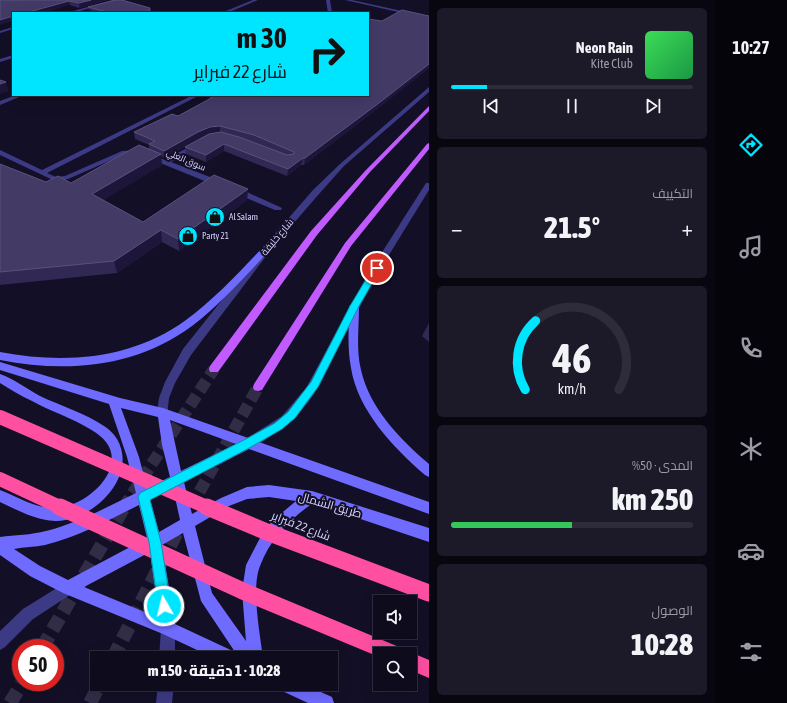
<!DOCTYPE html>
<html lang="ar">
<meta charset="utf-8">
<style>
body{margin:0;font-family:"Asap Condensed",Cairo,sans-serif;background:#1c1929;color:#f1f3f6;direction:rtl;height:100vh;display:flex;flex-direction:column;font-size:15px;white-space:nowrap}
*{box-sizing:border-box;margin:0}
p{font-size:13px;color:#9b9ba3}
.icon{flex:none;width:22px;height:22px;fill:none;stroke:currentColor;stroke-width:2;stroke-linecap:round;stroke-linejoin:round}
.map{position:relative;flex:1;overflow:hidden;direction:ltr}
.details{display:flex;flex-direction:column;gap:8px;padding:8px;background:#08060f;width:286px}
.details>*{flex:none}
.banner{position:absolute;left:12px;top:12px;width:357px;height:84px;border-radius:0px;box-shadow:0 4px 16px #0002,0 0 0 1px #2e2b3b;direction:rtl;background:#00e5ff;color:#111;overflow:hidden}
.fabs{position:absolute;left:373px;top:595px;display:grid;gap:8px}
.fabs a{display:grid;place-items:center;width:44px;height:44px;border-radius:0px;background:#0e0b1c;box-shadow:0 4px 16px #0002,0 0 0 1px #2e2b3b;font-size:20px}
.speed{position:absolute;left:12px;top:639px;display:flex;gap:8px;font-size:20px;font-weight:700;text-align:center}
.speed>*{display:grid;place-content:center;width:52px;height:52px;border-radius:50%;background:#0e0b1c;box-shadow:0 4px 16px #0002,0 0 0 1px #2e2b3b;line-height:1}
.speed .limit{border:6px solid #d22;background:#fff;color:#111}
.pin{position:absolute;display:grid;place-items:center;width:34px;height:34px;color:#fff;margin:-17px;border:2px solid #fff;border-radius:50%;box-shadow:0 1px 4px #0007}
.me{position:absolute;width:44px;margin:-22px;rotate:352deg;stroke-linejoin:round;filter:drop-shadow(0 0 3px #0008)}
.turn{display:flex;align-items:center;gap:14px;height:84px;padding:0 16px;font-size:18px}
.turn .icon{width:52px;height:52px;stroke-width:2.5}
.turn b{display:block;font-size:28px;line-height:34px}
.big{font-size:30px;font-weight:800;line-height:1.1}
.details .widget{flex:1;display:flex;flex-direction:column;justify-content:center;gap:6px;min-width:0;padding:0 14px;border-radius:6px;background:#1c1929}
.details .dial{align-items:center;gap:0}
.dial svg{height:104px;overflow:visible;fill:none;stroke:#2e2b3b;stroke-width:7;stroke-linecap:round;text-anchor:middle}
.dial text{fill:#f1f3f6;stroke:none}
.song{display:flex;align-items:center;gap:12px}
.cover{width:48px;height:48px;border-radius:6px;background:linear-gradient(135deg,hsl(130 70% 55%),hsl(140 70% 35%))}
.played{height:4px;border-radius:2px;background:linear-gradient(90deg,#00e5ff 15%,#2e2b3b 15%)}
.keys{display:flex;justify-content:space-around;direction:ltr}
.heat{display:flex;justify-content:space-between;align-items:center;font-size:22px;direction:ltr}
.charge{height:6px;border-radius:3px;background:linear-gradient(90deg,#34c759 50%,#2e2b3b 0)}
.trip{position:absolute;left:90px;top:651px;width:248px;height:40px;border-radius:0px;background:#0e0b1c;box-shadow:0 4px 16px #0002,0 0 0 1px #2e2b3b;font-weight:800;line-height:40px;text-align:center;direction:rtl}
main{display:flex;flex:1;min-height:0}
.tab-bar{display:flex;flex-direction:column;width:72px;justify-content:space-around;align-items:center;background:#06040b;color:#9b9ba3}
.tab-bar .icon{width:28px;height:28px}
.tab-bar .selected{color:#00e5ff}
.tab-bar b{font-size:18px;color:#f1f3f6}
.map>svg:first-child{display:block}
</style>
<main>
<nav class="tab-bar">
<b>10:27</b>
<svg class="icon selected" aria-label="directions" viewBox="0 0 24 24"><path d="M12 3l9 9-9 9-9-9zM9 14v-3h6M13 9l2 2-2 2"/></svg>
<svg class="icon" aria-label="music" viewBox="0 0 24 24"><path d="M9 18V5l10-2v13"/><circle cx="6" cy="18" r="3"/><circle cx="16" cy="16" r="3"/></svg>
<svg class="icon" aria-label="phone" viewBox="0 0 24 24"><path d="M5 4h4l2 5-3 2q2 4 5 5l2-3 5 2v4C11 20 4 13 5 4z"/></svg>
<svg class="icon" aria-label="climate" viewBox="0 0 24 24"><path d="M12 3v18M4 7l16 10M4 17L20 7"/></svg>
<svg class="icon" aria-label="car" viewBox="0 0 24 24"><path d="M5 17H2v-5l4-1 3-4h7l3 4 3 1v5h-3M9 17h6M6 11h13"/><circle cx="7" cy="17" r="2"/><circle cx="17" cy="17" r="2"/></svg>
<svg class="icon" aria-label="filters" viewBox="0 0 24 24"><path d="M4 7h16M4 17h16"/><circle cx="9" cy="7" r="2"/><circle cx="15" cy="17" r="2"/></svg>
</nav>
<section class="details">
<div class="widget">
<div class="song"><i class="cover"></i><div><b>Neon Rain</b><p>Kite Club</p></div></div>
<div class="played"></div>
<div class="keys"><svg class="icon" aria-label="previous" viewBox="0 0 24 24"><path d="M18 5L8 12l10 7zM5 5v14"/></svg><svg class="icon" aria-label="pause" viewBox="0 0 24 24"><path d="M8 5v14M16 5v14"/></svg><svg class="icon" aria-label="next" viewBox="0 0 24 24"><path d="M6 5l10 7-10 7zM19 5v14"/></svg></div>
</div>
<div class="widget"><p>التكييف</p>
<div class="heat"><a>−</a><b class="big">21.5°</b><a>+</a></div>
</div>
<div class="widget dial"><svg viewBox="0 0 100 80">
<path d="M14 69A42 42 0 1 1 86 69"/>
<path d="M14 69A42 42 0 0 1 22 16" stroke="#00e5ff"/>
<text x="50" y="56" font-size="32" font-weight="700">46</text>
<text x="50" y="72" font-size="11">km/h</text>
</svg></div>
<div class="widget"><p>المدى · 50%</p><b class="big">250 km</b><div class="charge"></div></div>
<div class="widget"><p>الوصول</p><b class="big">10:28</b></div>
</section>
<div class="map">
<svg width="429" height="703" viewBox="0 0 429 703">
<rect width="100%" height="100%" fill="#130f26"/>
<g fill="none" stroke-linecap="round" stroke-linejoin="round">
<g stroke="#312d47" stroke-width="12" stroke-dasharray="12 5.5" stroke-linecap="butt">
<polyline points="191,507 258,387"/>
<polyline points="123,508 214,369"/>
</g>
<g stroke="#312d47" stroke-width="14" stroke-dasharray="14 7" stroke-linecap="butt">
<polyline points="42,648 124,507"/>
<polyline points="113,658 180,526"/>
<polyline points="10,703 23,682"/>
<polyline points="90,703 100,684"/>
</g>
<g fill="#3d3a85" fill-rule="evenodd">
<polygon points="113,0 119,0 73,13 66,13"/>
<polygon points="253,0 258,0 227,13 221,13"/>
<polygon points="326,0 330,0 332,13 328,13"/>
<polygon points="13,27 13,29 0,33 0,31"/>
<polygon points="13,55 13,58 0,62 0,59"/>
<polygon points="429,87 429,92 344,166 319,194 273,247 191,355 175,383 169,398 167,416 163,418 159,416 157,413 159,398 165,382 183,349 267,243 313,190 340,164"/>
<polygon points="16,95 24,95 0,105 0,101"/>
<polygon points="193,95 200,95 47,173 56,177 65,176 122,151 139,150 165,160 198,142 200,143 200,145 171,162 223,182 223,186 217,186 138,154 123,155 68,179 55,181 0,155 0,150 42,170"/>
<path d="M426 183H429V190L376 276 314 394C295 421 280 431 252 448L248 449 244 448 242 444 244 440 282 416 306 388 367 276Z"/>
<polygon points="232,188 238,188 282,208 281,210 275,210 232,192"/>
</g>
<g fill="#3d3a85" fill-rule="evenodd">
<polygon points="345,0 352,0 429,17 429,19"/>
<polygon points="68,581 73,583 75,588 73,593 33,619 5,647 0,650 0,631 23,609"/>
<polygon points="168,622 173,624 175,629 175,658 159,658 161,629 163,624"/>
<polygon points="158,684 174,684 172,703 156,703"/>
</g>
<g fill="#6f6bff" fill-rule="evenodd">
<path d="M270 242 274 245 273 247C247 274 222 303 192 326 135 368 67 373 0 360V352C64 364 131 360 186 320 216 298 241 270 267 243Z"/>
<path d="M354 303 359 306C359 327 356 350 361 370 370 409 400 439 429 464V477L425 475C393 447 358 411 351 368 347 347 349 327 349 306Z"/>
<path d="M0 362 120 398 163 408 429 502V514L249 449 184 482 192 514 221 498 247 487 269 485 312 491 429 528V542L313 503C290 519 270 539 260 566 251 589 260 633 263 658H214L163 634 63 593 30 576 0 555V537C15 535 31 535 46 531 78 523 107 507 136 493L127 457 109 404 0 370ZM121 408 158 417 162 445 170 477 147 488 139 457ZM170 420 236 444 181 471ZM173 488 180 520 159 532 150 499ZM269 497 296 501 271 522 260 538 246 565 242 591 246 641 212 593 195 526 229 506 247 499ZM139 505 147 538 68 580 40 566 14 549C24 547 35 547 45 545 78 537 109 520 139 505ZM183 533 201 601 235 652 175 624 162 545ZM150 552 159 618 84 587Z"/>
<path d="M0 374C14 379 27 389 40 396 61 406 85 413 104 426 109 429 113 433 117 439 139 477 92 522 55 521 35 520 17 510 0 502V490C18 497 35 508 54 508 83 509 128 471 106 442 93 425 51 412 32 401 21 396 10 389 0 383Z"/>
<polygon points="278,684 303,684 332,697 334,703 308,703 280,690"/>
</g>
<g fill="#c25bff" fill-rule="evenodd">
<polygon points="429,106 429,111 370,172 317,235 218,372 210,372 209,369 210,366 311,231 366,170"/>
<polygon points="429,143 429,149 351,246 262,390 258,391 254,390 253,387 254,384 345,243 427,144"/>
</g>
<polygon fill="#ff4fa3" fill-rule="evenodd" points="410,652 429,660 429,678 410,670 410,654 405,654"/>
<g stroke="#ff4fa3" stroke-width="14">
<polyline points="0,417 209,508"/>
<polyline points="0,479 62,508"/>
</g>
<g stroke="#ff4fa3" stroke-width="17">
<polyline points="60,507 245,592 394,654"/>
<polyline points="207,507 267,532 429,593"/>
</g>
</g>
<g fill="#312854">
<polygon points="0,0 107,0 79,8 70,5"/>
<polygon points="88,7 150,8 151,11 150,13 100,13 89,10"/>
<polygon points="429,16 429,68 377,109 304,165 301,165 287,176 224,151 206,162 186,154 185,147 218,133 210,134 198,139 165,158 161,156 162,165 103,200 143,222 248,189 247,200 179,251 162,242 117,273 0,285 0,164 46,182 71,183 149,150 149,145 135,139 134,132 178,116 209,99 209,95 368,95 382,21"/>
<polygon points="429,323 429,342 422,336"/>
</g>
<g fill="#1d163a">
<polygon points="91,0 107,0 79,8 79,3"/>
<polygon points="69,1 70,5 43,13 25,13"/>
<polygon points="13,16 13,21 0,25 0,20"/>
<polygon points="429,64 429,68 377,109 304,165 305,158"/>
<polygon points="6,82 9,91 0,94 0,84"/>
<polygon points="220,126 220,133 210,134 198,139 165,158 164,151 198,132 210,127"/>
<polygon points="224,144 224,151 206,162 206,155"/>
<polygon points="161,154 162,165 94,206 92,194"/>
<polygon points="303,158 301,165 287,176 288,169"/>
<polygon points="248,189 247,200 179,251 178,239"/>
<polygon points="161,230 162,242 117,273 114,261"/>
</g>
<g fill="#433a66" stroke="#5a527e">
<polygon points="0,0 91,0 79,3 69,1 25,13 13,13 13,16 0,20"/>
<polygon points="115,0 122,0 150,8 149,13 111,13 88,7"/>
<polygon points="402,10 429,16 429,64 379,103 305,158 303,158 288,169 224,144 206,155 185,147 209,134 221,132 239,137 287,155 294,154 294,152 254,135 220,126 210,127 198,132 164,151 149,144 155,141 134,132 172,114 178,116 217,95 216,95 368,95 368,19 382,21"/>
<polygon points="0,80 6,82 0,84"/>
<polygon points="139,145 161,154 92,194 143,222 214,175 248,189 178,239 161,230 114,261 0,272 0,164 46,182 58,176 71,183"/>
</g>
<polygon fill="#00e5ff" stroke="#0095a6" points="377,265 381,268 359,306 318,387 295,418 282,429 251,447 150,500 161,542 171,606 169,611 164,613 159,611 158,606 149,542 138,497 140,493 244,440 275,423 288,412 311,382 350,306 374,266"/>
<defs>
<symbol id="shop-disc" viewBox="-11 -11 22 22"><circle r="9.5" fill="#00e5ff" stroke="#130f26"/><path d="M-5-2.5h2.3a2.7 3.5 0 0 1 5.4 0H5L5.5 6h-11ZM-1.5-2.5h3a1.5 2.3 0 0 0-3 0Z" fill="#111"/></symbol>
</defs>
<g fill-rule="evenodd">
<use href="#shop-disc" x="204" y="206" width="22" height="22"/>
<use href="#shop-disc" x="177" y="225" width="22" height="22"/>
</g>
<g text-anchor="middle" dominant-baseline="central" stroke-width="4" stroke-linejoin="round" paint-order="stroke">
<g font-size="9" fill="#d9d4ff" stroke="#130f26">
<text transform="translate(186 160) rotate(23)">سوق العلي</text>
</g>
<g font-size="9" fill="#d9d4ff" stroke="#130f26" text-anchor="start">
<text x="229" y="217">Al Salam</text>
<text x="202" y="236">Party 21</text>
</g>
<g font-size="10" fill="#d9d4ff" stroke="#130f26">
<text transform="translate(277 237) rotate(-50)">شارع خليفة</text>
</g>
<g font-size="12" fill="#d9d4ff" stroke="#130f26">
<text transform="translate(330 505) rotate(16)">طريق الشمال</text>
<text transform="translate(301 526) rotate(21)">شارع 22 فبراير</text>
</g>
</g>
</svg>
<div class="fabs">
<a><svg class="icon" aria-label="sound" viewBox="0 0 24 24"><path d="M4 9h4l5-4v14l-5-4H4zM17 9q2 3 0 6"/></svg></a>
<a><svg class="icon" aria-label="search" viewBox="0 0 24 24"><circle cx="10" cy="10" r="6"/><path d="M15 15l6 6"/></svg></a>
</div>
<div class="speed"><div class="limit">50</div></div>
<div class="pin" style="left:377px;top:268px;background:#d93025"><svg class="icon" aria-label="arrive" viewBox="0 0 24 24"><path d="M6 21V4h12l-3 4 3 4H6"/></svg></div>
<svg class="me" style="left:164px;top:606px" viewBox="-20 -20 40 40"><circle r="17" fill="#00e5ff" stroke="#fff" stroke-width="3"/><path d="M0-11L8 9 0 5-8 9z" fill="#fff"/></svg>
<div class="trip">10:28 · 1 دقيقة · 150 m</div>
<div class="banner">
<div class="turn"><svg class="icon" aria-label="right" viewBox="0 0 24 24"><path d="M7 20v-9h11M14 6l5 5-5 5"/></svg><div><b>30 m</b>شارع 22 فبراير</div></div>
</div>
</div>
</main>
